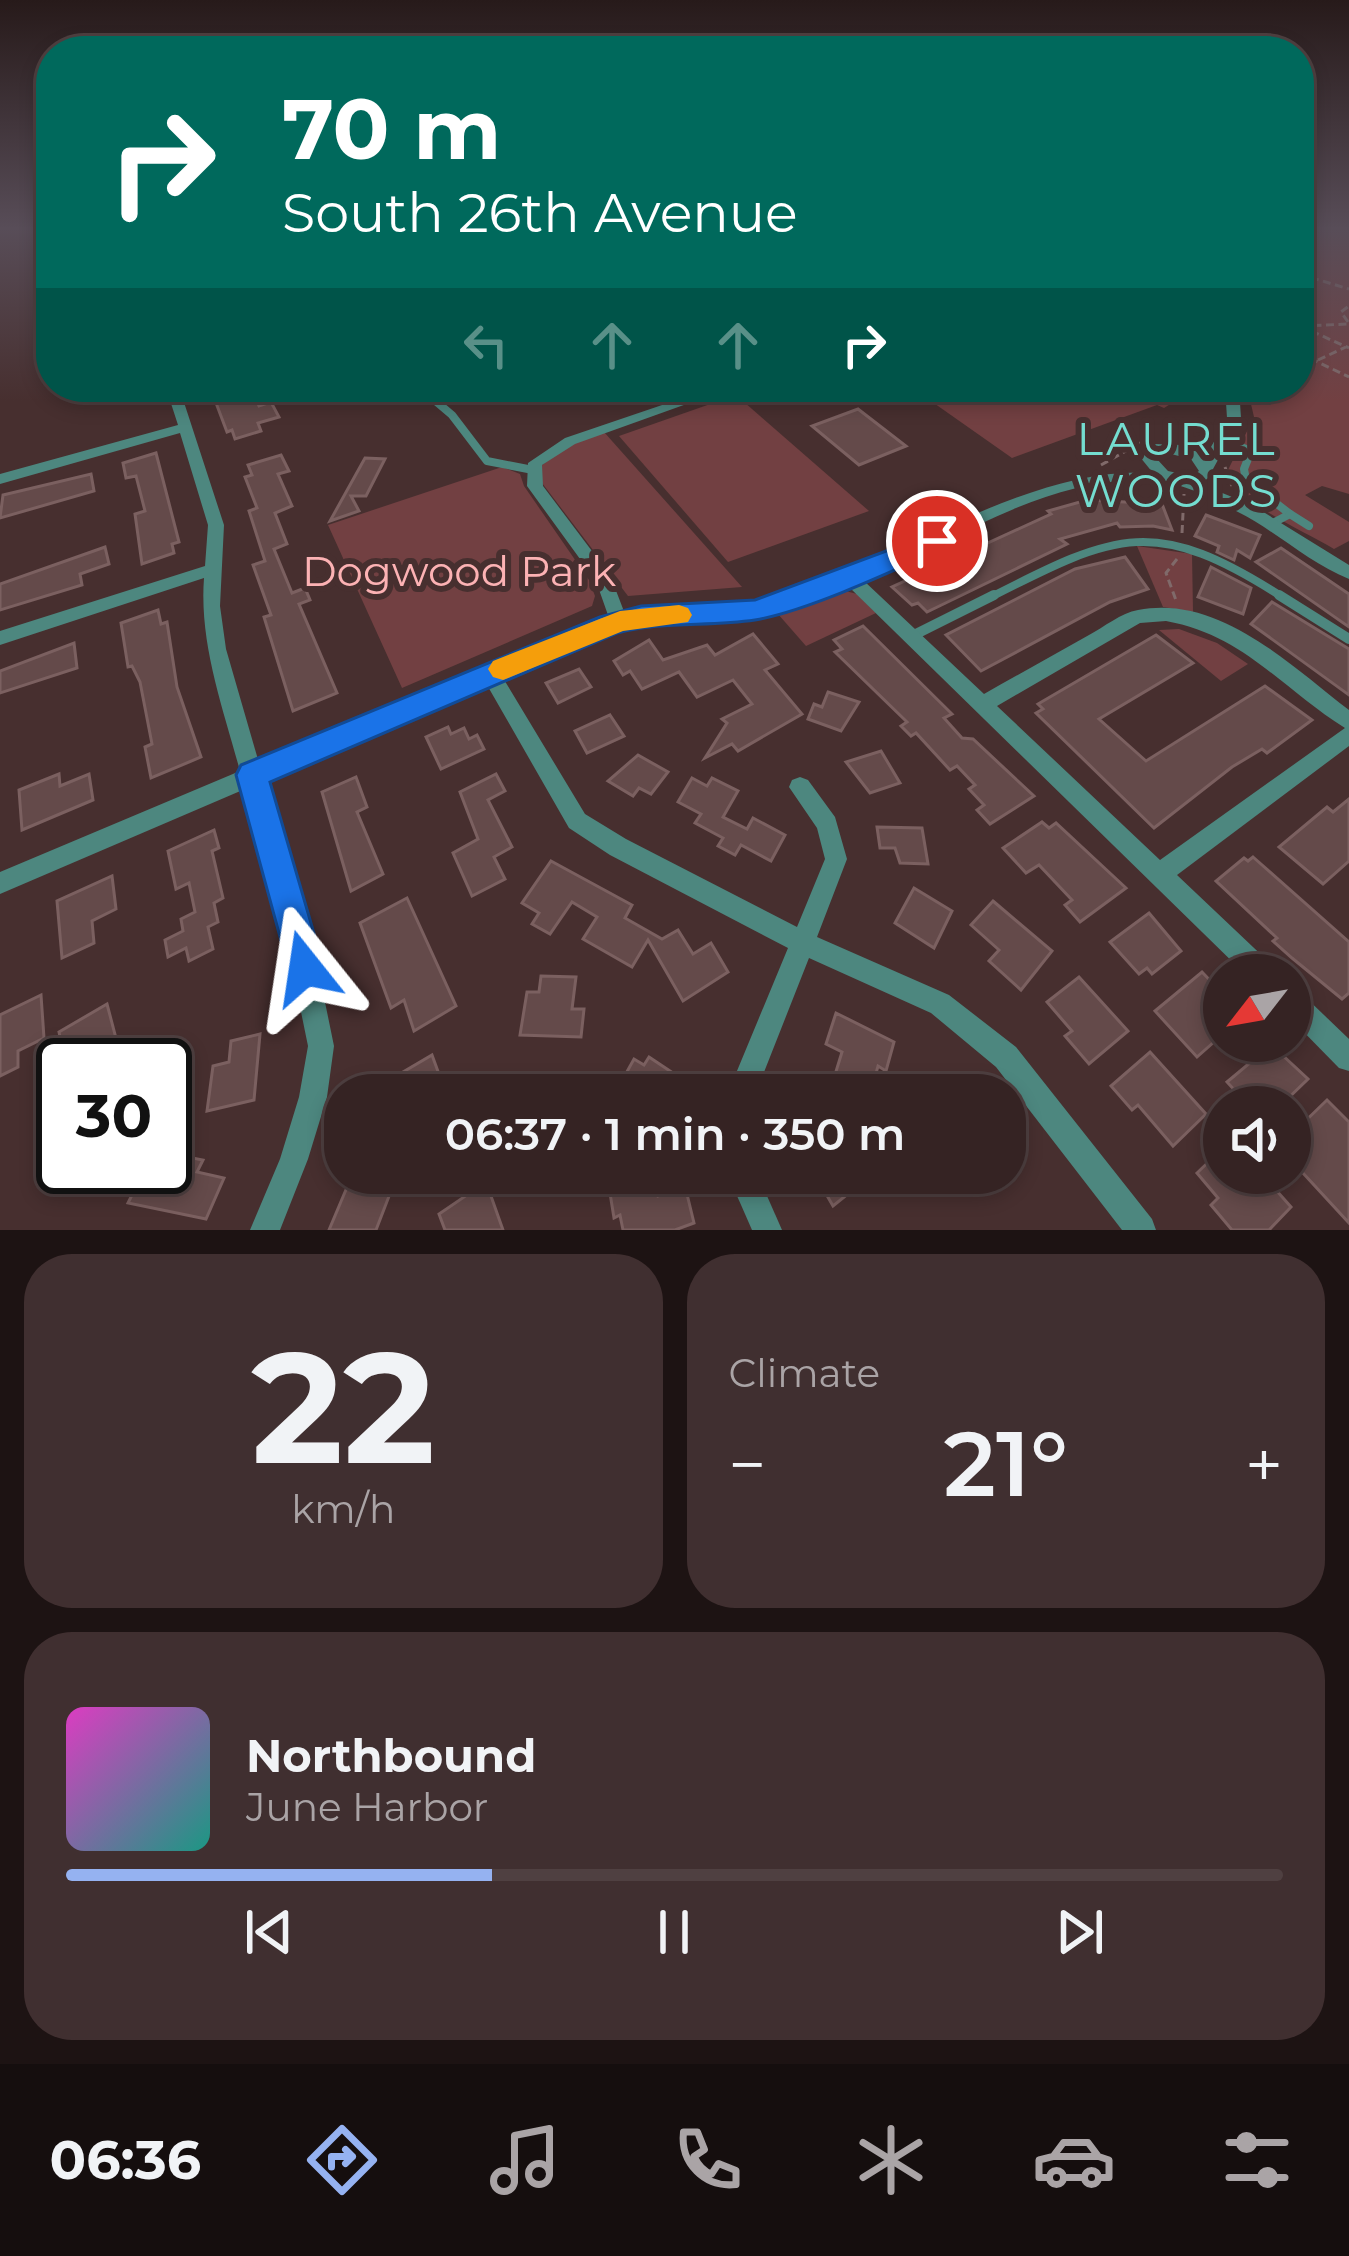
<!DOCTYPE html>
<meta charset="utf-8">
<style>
body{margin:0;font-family:Montserrat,sans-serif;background:#402f30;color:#f1f3f6;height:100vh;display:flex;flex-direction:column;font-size:45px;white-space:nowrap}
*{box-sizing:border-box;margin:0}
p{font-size:39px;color:#aaa4a6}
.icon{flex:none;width:66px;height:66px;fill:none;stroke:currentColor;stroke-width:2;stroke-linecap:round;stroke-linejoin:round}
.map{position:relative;height:1230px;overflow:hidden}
.panel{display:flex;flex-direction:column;gap:24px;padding:24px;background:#1d1313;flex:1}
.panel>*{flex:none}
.hud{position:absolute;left:36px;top:36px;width:1278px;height:366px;border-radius:48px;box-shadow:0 6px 18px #0003,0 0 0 3px #4f4041;background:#00695c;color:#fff;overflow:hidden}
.needle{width:78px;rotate:239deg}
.buttons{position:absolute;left:1203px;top:954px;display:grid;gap:24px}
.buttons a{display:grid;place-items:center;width:108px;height:108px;border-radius:50%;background:#352323;box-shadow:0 6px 18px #0003,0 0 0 3px #4f4041;font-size:60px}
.speed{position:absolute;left:36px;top:1038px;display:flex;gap:24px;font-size:60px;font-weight:700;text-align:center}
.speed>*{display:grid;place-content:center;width:156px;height:156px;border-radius:50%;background:#352323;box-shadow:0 6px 18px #0003,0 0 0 3px #4f4041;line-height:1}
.speed .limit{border:6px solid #111;border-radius:18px;background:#fff;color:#111}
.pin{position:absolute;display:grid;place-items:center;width:102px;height:102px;color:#fff;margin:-51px;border:6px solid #fff;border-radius:50%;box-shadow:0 3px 12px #0007}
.me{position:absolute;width:132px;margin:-66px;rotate:345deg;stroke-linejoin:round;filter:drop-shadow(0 0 9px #0008)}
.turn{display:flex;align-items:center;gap:42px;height:252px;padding:0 48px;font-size:54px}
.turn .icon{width:156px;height:156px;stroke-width:2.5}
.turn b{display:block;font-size:84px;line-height:102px}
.lanes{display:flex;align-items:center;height:114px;padding:0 48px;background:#0003;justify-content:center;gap:60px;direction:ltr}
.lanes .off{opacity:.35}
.big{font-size:90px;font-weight:600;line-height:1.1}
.panel .widget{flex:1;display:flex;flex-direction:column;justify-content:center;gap:18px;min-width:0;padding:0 42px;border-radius:48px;background:#402f30}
.panel .dial{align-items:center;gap:0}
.dial b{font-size:156px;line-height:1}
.song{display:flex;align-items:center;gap:36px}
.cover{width:144px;height:144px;border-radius:18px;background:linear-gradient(135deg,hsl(310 70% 55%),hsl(170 70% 35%))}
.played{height:12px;border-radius:6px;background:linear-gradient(90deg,#95b2f1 35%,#4f4041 35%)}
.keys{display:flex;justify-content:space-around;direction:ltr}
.heat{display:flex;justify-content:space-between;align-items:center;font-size:66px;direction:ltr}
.panel .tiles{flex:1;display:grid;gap:24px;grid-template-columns:1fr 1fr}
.widget:last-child{grid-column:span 2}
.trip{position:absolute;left:324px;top:1074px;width:702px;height:120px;border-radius:48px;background:#352323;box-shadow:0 6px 18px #0003,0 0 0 3px #4f4041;font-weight:600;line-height:120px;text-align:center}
.tabs{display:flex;height:192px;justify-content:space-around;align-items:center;background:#150e0e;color:#aaa4a6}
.tabs .icon{width:84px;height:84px}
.tabs .on{color:#95b2f1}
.tabs b{font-size:54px;color:#f1f3f6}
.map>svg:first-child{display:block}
</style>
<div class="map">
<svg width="1349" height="1230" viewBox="0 0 1349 1230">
<rect width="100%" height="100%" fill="#472f2f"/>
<g fill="#724042">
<path d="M1299 229H1349V494L1322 486 1305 495 1349 522V541L1334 549C1302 529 1241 507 1228 470L1254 417 1247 387H1299Z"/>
<polygon points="911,387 1198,387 1164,408 1157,405 1012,458"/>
<polygon points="736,395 869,511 728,562 619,436"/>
<polygon points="604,432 742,587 628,596 539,479 542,465 568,445"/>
<polygon points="502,467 520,474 524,486 589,580 595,596 592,606 402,688 328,525"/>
<polygon points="1137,546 1192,554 1193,612 1163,607"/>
<polygon points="838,589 857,594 876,613 806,646 778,614"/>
<polygon points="1179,629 1217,643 1248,664 1221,681 1159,630"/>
</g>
<g fill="#644a4a" stroke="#7b6060" stroke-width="3">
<polygon points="210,387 252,391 259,406 271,402 279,417 258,423 261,431 235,439 232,430 227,432"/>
<polygon points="858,409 906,446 859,465 812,426"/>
<polygon points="156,453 179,542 172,544 174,553 142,564 135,514 145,511 136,476 126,478 123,463"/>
<polygon points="281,455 289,471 278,474 292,506 275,513 287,544 274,549 292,593 305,588 310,600 299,604 337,693 293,711 264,617 271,615 253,565 265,561 249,511 257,508 245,477 252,475 248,465"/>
<polygon points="365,458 385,459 366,496 351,496 359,511 330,521"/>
<polygon points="91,474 94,491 0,518 3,495"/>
<polygon points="1087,500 1162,504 1172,530 1153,526 1120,527 1117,523 1060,539 1067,544 927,612 918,603 912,605 892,587 1051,514 1048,511"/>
<polygon points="1206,515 1260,535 1250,558 1237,550 1234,560 1217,552 1219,546 1195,536"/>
<polygon points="105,547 109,564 80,574 82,585 0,610 0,584"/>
<polygon points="1281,548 1349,594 1349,627 1256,562"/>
<polygon points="1125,557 1148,589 1110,602 981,671 946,635 1075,569"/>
<polygon points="1211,567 1251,588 1243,614 1198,597"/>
<polygon points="1272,602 1349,649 1349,695 1251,624"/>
<polygon points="158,610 161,624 167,622 177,687 201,757 151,778 145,747 152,744 140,682 132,666 128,667 121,623"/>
<polygon points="863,626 952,714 944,718 962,738 973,739 1034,796 990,824 977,810 984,805 969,789 975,785 957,766 950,770 916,733 911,736 901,726 907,722 835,652 842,649 834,640"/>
<polygon points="753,634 778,664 765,670 802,714 738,751 732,744 705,758 727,723 722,719 752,704 733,680 697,697 679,672 642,689 630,671 623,675 614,661 649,640 663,660 707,645 715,655"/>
<polygon points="1156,635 1193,663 1099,719 1146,761 1265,686 1312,720 1267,753 1262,749 1232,767 1154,828 1036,713 1043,709 1038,704"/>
<polygon points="74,643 77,668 0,693 0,671"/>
<polygon points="579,669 591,687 558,703 546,683"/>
<polygon points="828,692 859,702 841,731 808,719 814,704 822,707"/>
<polygon points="610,715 624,736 587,753 575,731"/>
<polygon points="448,727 451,734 464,728 469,739 477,735 484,749 441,769 426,737"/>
<polygon points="881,751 900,783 870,793 846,762"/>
<polygon points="638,755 668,772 651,794 639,788 633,796 608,781"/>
<polygon points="59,774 60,786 89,774 93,800 22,830 19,790"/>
<polygon points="496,774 505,791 488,800 512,847 494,857 505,879 472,896 453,853 478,839 460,792"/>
<polygon points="356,777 367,807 357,812 383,874 351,891 322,792"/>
<polygon points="692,778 707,786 712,778 738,791 723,817 747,829 753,818 785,835 771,861 741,845 735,855 718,846 723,838 695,823 701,814 678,802"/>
<polygon points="1349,799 1349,861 1323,884 1279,847 1327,807 1333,812"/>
<polygon points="1042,822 1049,828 1056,823 1126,888 1080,922 1065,905 1072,900 1039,865 1026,873 1003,848"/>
<polygon points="877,827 922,828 928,864 900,863 895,848 880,848"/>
<polygon points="214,830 219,848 212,851 223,898 214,903 218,922 208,927 213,949 189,961 186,948 168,957 165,940 183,931 181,919 195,912 189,883 176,889 168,851"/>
<polygon points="1253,857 1349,942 1349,993 1342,999 1292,958 1273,941 1277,938 1216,881 1244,858 1248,861"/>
<polygon points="551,861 632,905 625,918 662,939 678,930 693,954 711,943 728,972 683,1001 648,940 632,967 583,939 597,917 572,902 550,934 532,924 539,913 522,903"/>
<polygon points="112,876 116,909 92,921 94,943 62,958 57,901"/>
<polygon points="914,888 952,911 934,948 895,923"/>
<polygon points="407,898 456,1006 414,1031 404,1000 391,1008 360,923"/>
<polygon points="993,901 1052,951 1021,990 989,961 999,950 971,925"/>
<polygon points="1149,913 1181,951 1152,974 1147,968 1139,974 1110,942"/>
<polygon points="1202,972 1224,995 1224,1033 1197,1057 1155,1011"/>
<polygon points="541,976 576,977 572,1009 584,1009 581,1037 520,1035 527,992 539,992"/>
<polygon points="1079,977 1128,1031 1089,1064 1065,1036 1072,1031 1047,1002"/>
<polygon points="41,995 44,1038 18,1051 18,1067 0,1076 0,1015"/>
<polygon points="107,1004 123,1065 66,1065 59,1032"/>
<polygon points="836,1013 894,1042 886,1071 878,1066 870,1095 834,1078 842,1052 826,1044"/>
<polygon points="260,1034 254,1100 207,1111 213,1066 229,1062 231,1041"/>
<polygon points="1264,1051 1272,1060 1280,1053 1308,1079 1279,1107 1250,1107 1227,1082"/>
<polygon points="1150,1052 1206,1114 1173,1146 1138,1105 1132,1110 1111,1086"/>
<polygon points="432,1055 444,1088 433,1095 384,1095 381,1085"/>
<polygon points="649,1057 682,1079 674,1095 614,1095 634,1059 644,1065"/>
<polygon points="1327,1100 1349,1122 1349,1223 1290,1159 1290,1136"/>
<polygon points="1224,1147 1224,1173 1261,1173 1291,1207 1269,1230 1232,1230 1211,1205 1218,1198 1197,1173"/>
<polygon points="177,1155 203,1160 197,1172 224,1178 206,1219 128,1203 146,1167 165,1167 165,1161 174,1163"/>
<polygon points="353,1173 396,1178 376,1230 329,1230"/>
<polygon points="652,1173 658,1196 685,1186 694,1223 675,1230 623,1230 620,1215 614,1218 609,1187"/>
<polygon points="814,1173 874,1173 833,1206"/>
<polygon points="486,1182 503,1230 445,1230 439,1214"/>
</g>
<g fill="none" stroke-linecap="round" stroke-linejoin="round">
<g stroke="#806a6a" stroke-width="3" stroke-dasharray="8 4.5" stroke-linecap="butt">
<polyline points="1299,274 1349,289"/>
<polyline points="1348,322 1341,312 1349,306"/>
<polyline points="1300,326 1349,348"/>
<polyline points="1301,326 1349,324"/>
<polyline points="1299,339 1314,333"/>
<polyline points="1299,353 1349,377"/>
<polyline points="1318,360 1346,347"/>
<polyline points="1101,465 1149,438"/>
<polyline points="1225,467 1232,486"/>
<polyline points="1182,533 1184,494"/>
<polyline points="1177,559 1166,573 1177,603"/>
</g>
<g stroke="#4d877f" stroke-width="8">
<polyline points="419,387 452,415 487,461 533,470"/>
<polyline points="1221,439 1251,451 1244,469 1246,480 1290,514 1271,524"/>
<polyline points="1290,514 1309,526"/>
<path d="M989 598C1118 532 1155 515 1284 598"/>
</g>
<g stroke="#4d877f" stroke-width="10">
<polyline points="1279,595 1349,639"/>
<polyline points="910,637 994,595"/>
</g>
<g fill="#4d877f" fill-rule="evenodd">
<path d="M179 387 224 525 220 606 226 649 259 763 609 618 596 581 527 486 528 463 565 438 668 403 653 387H668L680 399 714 387H734L575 444 542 465 543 486 610 575 625 614C662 608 699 613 736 607 757 604 778 597 798 591 907 554 1036 465 1153 473L1140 457 1155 444 1182 445 1206 456 1227 418 1225 387H1239L1241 418 1213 469 1215 473 1200 484 1252 505 1349 565V579C1309 563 1276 531 1238 512 1218 502 1191 487 1169 483 1061 466 958 540 863 580L984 694C1019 674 1054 655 1089 635 1104 627 1121 613 1138 610 1219 594 1290 665 1349 710V746L1177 875 1273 966 1277 975H1246L848 586 738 620 646 624 614 630 503 678 585 814 626 839 797 927 825 859 817 828 789 787 792 780 800 777 808 780 835 817 847 859 817 937 949 995 1016 1047 1152 1219 1156 1230H1122L996 1067 931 1013 809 958 755 1095H727L788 948 610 855 569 828 487 685 264 781 318 968 334 1046 327 1097 308 1159 280 1230H250L280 1159 299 1097 308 1046 292 968 245 789 0 894V872L240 771C223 708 199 644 204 578L0 645V631L205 566 208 525 180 433 0 484V474L178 425 166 388ZM1163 452 1191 459 1199 471 1191 476 1168 471 1156 458ZM1166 621C1244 635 1282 689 1345 728L1160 860 997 706 1140 623Z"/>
<polygon points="1290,987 1299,991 1349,1039 1349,1071 1339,1068 1290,1018"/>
<polygon points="727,1173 757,1173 782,1230 752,1230"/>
</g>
</g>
<linearGradient id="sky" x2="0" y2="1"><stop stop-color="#271a1a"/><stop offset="0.57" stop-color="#584d58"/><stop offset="1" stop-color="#584d58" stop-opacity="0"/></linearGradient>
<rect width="1349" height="401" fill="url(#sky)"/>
<path fill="#1a73e8" stroke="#114b97" stroke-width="3" d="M937 532 949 541 946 547C895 570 808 611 755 620 709 627 662 621 617 633L270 782 324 968 319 981 305 987 292 981 236 775 241 765 600 617 641 606 755 600Z"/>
<polygon fill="#f59e0b" points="679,605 688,608 692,615 688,622 623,631 503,680 493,677 488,669 493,661 620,611"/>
<g text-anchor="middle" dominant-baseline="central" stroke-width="12" stroke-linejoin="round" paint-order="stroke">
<g font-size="42" fill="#fcb2b4" stroke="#472f2f">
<text x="459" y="571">Dogwood Park</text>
</g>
<g font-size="45" letter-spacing="3" fill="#74ddd0" stroke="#472f2f">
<text x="1177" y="438">LAUREL<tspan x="1177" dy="52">WOODS</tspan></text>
</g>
</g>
</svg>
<div class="buttons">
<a><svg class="needle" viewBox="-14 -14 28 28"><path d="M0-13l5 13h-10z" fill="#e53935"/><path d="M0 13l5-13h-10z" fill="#aaa4a6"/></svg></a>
<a><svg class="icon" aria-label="sound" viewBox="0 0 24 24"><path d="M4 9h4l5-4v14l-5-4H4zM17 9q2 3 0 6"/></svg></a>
</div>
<div class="speed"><div class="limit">30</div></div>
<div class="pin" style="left:937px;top:541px;background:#d93025"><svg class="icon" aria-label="arrive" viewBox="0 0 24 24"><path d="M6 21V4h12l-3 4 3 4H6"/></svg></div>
<svg class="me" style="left:305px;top:968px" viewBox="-20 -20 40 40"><path d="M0-17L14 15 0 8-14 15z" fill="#1a73e8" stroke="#fff" stroke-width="4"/></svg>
<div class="trip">06:37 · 1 min · 350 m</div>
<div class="hud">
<div class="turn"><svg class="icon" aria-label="right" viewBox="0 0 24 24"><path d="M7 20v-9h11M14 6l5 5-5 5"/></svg><div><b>70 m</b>South 26th Avenue</div></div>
<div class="lanes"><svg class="icon off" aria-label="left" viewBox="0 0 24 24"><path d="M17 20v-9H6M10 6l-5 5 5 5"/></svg><svg class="icon off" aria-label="ahead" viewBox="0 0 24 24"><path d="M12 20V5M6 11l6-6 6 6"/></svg><svg class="icon off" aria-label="ahead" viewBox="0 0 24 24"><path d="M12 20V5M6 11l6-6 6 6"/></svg><svg class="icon" aria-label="right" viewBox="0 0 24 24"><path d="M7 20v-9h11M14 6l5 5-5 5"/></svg></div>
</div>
</div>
<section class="panel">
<div class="tiles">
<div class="widget dial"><b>22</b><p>km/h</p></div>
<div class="widget"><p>Climate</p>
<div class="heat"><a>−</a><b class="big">21°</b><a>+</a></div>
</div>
<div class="widget">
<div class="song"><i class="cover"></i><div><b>Northbound</b><p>June Harbor</p></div></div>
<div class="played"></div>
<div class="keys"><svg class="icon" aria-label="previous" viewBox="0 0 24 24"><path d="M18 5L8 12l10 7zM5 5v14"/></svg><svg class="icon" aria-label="pause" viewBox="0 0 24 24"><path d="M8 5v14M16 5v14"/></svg><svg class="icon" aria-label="next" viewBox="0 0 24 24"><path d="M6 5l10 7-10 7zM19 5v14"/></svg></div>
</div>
</div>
</section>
<nav class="tabs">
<b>06:36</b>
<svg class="icon on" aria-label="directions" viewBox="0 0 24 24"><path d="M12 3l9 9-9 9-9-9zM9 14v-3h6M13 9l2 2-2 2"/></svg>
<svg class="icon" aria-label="music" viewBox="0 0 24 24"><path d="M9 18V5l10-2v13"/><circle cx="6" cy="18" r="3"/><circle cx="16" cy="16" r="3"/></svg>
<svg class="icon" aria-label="phone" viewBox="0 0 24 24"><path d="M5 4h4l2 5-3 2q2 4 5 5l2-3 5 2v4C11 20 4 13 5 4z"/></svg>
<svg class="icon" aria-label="climate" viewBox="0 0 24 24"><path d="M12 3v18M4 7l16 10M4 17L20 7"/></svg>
<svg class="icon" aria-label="car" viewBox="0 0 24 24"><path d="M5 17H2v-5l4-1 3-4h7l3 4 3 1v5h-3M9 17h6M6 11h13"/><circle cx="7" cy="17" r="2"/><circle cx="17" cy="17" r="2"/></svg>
<svg class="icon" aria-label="filters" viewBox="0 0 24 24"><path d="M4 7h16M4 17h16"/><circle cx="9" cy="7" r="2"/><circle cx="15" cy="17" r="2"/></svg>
</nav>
